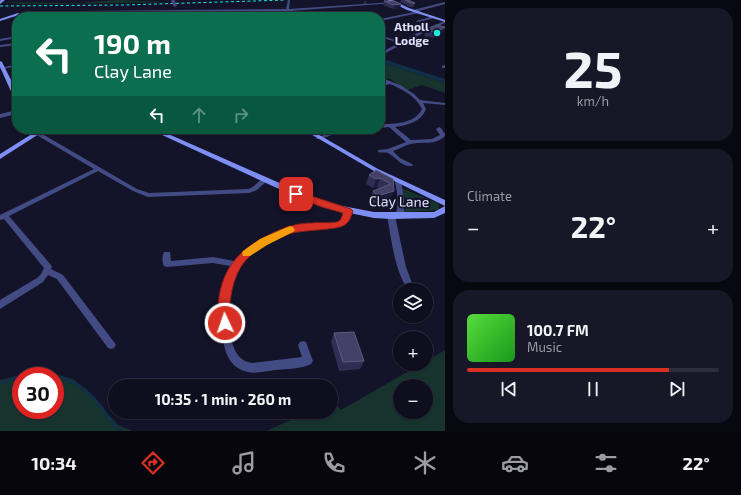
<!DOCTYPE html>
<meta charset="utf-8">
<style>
body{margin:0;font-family:"Exo 2",sans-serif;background:#171728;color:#f1f3f6;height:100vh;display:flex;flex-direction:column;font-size:15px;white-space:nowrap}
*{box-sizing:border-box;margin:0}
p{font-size:13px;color:#9b9ca4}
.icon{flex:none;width:22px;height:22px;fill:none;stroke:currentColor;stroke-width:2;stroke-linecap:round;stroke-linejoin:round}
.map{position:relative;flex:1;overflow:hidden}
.sheet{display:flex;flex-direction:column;gap:8px;padding:8px;background:#080811;width:296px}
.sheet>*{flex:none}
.top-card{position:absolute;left:12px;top:12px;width:373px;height:122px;border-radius:16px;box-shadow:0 1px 3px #0004,0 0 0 1px #2e2e3d;background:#0b6e4f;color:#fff;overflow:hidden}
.buttons{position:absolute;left:393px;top:283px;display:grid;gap:8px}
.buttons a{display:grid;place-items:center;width:40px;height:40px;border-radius:50%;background:#0e0e1f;box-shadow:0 1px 3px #0004,0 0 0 1px #2e2e3d;font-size:20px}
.speed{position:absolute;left:12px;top:367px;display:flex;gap:8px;font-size:20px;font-weight:700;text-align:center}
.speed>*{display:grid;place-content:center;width:52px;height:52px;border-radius:50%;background:#0e0e1f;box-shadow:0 1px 3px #0004,0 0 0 1px #2e2e3d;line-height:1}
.speed .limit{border:6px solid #d22;background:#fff;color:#111}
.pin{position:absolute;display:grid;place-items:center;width:34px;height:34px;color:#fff;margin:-17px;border-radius:8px;box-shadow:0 2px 6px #0006}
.me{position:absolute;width:44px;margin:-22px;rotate:357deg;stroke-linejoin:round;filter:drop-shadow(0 0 3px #0008)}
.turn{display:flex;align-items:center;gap:14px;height:84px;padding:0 16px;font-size:18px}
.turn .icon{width:52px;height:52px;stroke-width:2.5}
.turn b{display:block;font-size:28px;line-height:34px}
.lanes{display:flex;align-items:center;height:38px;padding:0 16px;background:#0003;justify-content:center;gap:20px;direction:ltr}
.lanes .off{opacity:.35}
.big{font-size:30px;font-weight:700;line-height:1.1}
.sheet .widget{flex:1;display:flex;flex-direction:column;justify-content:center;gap:6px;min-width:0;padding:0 14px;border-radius:16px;background:#171728}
.sheet .dial{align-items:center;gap:0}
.dial b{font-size:52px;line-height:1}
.song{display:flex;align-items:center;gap:12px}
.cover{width:48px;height:48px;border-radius:6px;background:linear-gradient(135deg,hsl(110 70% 55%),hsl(120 70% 35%))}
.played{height:4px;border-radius:2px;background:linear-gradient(90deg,#d93025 80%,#2e2e3d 80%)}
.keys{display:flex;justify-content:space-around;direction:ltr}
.heat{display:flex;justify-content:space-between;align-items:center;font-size:22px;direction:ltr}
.trip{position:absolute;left:108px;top:379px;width:230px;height:40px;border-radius:20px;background:#0e0e1f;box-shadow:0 1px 3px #0004,0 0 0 1px #2e2e3d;font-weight:700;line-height:40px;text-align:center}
.menu{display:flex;height:64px;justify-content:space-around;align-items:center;background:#06060c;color:#9b9ca4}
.menu .icon{width:28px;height:28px}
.menu .selected{color:#d93025}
.menu b{font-size:18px;color:#f1f3f6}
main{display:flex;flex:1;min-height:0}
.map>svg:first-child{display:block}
</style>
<main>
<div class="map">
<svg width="445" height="431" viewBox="0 0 445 431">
<rect width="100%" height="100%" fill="#131329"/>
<g fill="#17332d" fill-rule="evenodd">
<polygon points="117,0 172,2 60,4 22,4 3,2 78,3"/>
<polygon points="380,62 445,83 445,93 422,85 407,90 390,79 380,77"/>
<polygon points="401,188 438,203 439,207 438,210 404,212 405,198"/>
<path d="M445 350V431H266L309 412H331V402L333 401 341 410 421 364H426V361ZM400 386H426V412H400Z"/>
<path d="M35 372 55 374 73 379 85 389 118 425 133 431H0V380ZM21 376H55V410H21Z"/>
</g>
<polygon fill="#122f48" points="380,58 445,79 445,83 380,62"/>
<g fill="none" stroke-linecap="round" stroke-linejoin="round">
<polyline stroke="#122f48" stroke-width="1" points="282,11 283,16"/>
<g stroke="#122f48" stroke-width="3">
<path d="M25 376C58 373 80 379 101 407 107 415 112 424 120 431"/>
<polyline points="0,383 21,376"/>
</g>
<polyline stroke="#313249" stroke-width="3.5" stroke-dasharray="3.5 1.5" stroke-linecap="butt" points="364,2 366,3"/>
<g fill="#434b84" fill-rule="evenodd">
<polygon points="288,0 290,0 289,9 393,2 394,3 290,11 80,13 63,17 16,14 18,13 63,15 80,11 286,9"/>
<polygon points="445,2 445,4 415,12 418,11 419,13 380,21 380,19 414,12 413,10"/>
<polygon points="434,16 435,18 418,22 416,21"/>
<polygon points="445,21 445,23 425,32 380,56 380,53 399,43 380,37 380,35 401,42 423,30"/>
<polygon points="17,36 17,38 0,41 0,39"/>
<polygon points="17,43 17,45 0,47 0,45"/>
<polygon points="17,64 17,66 3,69 1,68"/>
<polygon points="445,65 445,68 442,68 442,66"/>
<path d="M380 77 400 85 414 94 420 100 445 103V105L423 103 426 109C421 122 408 125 395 127L411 140 432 139 440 135 436 129 439 127 441 128 445 134V136C435 146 423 141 411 144 405 145 399 149 393 151L400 158 412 164 413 165 412 166C401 167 396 157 388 153 386 152 381 153 378 152V150L388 149 406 142 389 127 380 128V124C394 124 415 124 422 109 416 96 402 89 390 84L380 87V84L386 82 380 79Z"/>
<polygon points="17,110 17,114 0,118 0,114"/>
<polygon points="339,129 347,129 321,139 317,139 316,138"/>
<path d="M37 131 137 189 149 193 248 189C255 187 259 180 265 178L268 180 257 190 249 193 148 197 133 191 98 171 9 216 51 265 52 267 51 269 63 275 114 342 116 345 114 348 111 349 108 348 57 279 48 275 43 282 0 309V300L37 278 41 274 44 268 4 219 0 220V215L94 169 35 134V132Z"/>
<polygon points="398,179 401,181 404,199 404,216 400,218 396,216 398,199 395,181"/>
<path d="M346 209H350L351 211C349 218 347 223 341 227 326 231 310 228 295 231 284 233 274 239 265 245 225 269 227 295 231 337 233 349 238 361 252 363L302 357 298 345 300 342 303 341 306 342 313 361 311 364C301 369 287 369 275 370 267 371 256 374 248 372 224 367 223 342 221 322 219 303 220 283 230 266L213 263 167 267 164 266C162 263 162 256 164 252H170L171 261 213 257 234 261C249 244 274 229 296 225 309 223 323 223 337 223L342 218Z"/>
<path d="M389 214H393L395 216 406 267 412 283 418 290H409C395 275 391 236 387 216Z"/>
</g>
<g fill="#7e8ff3" fill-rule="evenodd">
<polygon points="1,0 5,0 0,4 0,1"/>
<polygon points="387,0 392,0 409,8 445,20 445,22 407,10"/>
<polygon points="18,13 19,15 0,21 0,19"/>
<polygon points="0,61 2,62 17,92 17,100 14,98 0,67"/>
<polygon points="42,129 50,129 39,134 0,159 0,154 35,132"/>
<polygon points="149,129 157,129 309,196 327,203 374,212 434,212 445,206 445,213 434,218 391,219 374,218 325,208 303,200"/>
<polygon points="302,129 309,129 378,169 445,200 445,206 374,171"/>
</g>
<polyline stroke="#1ceadd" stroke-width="1" stroke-dasharray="3 2.5" stroke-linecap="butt" points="0,6 124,5 286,0"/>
<polyline stroke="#434b84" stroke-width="3.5" points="173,1 175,5"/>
</g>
<g fill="#302e55">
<polygon points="401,0 408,0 415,3 414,7 410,7 400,2"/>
<polygon points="384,1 401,4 400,8 393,9 383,5"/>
<polygon points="445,27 443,33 434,38 424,36 426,30"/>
<polygon points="369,175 393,179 390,200 374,206 370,200 373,191 380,189 377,187 373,188 366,184"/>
<polygon points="334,333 364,361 360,369 339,371 331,342"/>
</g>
<g fill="#1d1b3c">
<polygon points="401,4 400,8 393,9 394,5"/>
<polygon points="445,27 443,33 434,38 436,32"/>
<polygon points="380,178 377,187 373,188 376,179"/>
<polygon points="394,191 390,200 374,206 377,196"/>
</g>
<g fill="#434167" stroke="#5b5a7e">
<polygon points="405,0 408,0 415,3 411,3"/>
<polygon points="384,1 394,1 401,4 394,5"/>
<polygon points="436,25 445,27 436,32 426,30"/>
<polygon points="376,170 393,179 394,191 377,196 373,191 391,184 380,178 376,179 369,175"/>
<polygon points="354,332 364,361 343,362 334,333"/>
</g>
<path fill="#d93025" stroke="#8d1f18" d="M296 191 351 209 353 211C351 216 350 221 346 224 339 231 300 229 286 235 250 251 235 262 230 303 229 311 233 320 229 327L225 328 221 327C217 318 218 306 219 297 225 259 249 243 282 229 291 225 303 223 312 223 318 222 335 224 339 221 342 219 342 215 343 213L322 207 293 196 292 194Z"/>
<polygon fill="#f59e0b" points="290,226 293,227 295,230 293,232 267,245 250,256 243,256 242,253 243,251 260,239"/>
<circle fill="#1ceadd" stroke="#131329" stroke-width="1.5" cx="437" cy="33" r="4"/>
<g text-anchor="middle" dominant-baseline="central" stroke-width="4" stroke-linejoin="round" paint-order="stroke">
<g font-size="12" font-weight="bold" fill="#dee0fc" stroke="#131329" text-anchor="end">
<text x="429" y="26">Atholl<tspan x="429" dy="14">Lodge</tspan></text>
</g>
<g font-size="14" fill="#dee0fc" stroke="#131329">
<text transform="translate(399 201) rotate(1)">Clay Lane</text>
</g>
</g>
</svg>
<div class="buttons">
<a><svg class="icon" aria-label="layers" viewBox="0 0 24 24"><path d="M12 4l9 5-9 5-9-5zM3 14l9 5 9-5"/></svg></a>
<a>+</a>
<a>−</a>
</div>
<div class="speed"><div class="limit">30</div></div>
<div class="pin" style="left:296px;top:194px;background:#d93025"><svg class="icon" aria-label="arrive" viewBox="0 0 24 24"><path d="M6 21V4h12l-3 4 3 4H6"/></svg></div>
<svg class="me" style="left:225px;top:323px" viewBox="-20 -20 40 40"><circle r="17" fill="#d93025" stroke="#fff" stroke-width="3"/><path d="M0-11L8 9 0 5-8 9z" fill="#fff"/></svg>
<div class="trip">10:35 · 1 min · 260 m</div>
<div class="top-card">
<div class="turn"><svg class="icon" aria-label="left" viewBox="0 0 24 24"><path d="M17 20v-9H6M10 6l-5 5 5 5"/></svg><div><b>190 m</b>Clay Lane</div></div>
<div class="lanes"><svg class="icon" aria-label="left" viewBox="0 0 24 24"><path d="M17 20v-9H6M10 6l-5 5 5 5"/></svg><svg class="icon off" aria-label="ahead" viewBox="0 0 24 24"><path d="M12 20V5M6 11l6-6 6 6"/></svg><svg class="icon off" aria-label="right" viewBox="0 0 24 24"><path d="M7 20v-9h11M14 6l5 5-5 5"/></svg></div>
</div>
</div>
<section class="sheet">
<div class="widget dial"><b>25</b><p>km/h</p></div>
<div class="widget"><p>Climate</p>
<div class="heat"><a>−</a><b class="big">22°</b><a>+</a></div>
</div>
<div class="widget">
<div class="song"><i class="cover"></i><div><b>100.7 FM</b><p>Music</p></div></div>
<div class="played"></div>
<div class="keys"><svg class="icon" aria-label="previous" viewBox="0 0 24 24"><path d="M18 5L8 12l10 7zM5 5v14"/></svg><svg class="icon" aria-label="pause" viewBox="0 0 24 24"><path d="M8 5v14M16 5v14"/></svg><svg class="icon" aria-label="next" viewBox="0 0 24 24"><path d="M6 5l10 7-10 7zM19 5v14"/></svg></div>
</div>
</section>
</main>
<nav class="menu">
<b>10:34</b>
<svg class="icon selected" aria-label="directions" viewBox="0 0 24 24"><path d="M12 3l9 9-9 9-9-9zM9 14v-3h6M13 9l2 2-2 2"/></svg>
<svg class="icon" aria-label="music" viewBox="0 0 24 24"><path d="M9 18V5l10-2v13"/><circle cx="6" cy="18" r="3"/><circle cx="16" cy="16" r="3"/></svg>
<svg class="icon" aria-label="phone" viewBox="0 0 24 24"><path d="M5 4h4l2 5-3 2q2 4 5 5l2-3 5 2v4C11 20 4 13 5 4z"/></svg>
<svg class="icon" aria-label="climate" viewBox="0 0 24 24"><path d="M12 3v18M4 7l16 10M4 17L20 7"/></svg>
<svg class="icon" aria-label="car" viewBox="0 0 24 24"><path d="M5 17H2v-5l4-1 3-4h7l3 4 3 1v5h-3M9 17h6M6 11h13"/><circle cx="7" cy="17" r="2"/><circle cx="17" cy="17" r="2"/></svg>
<svg class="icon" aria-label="filters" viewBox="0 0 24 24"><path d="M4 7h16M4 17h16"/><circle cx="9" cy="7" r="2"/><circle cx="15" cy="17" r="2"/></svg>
<b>22°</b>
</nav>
